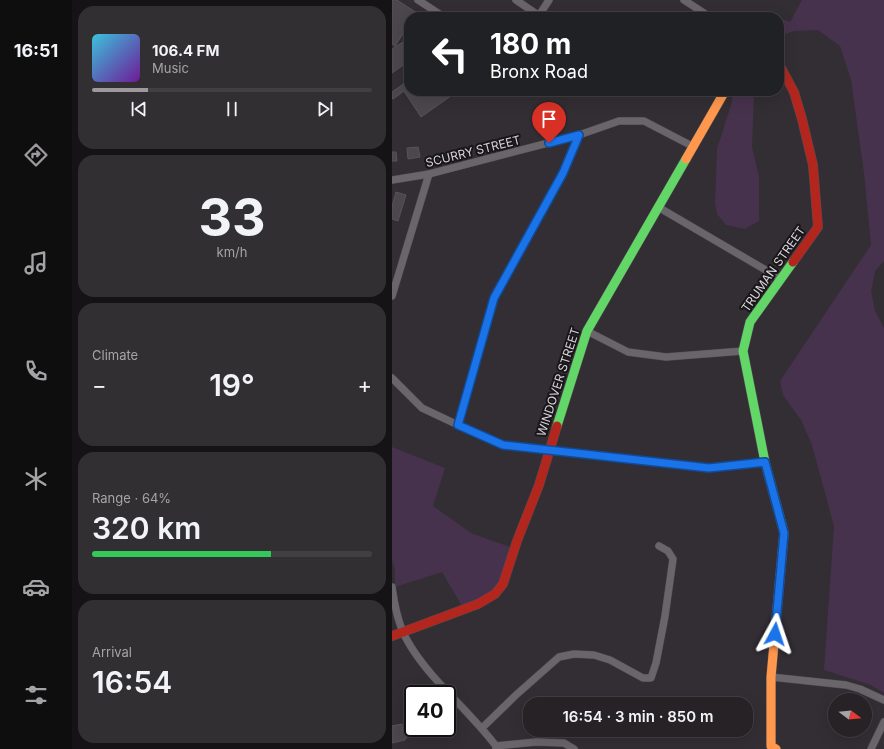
<!DOCTYPE html>
<meta charset="utf-8">
<style>
body{margin:0;font-family:Inter,sans-serif;background:#322f32;color:#f1f3f6;height:100vh;display:flex;flex-direction:column;font-size:15px;white-space:nowrap}
*{box-sizing:border-box;margin:0}
p{font-size:13px;color:#a4a4a7}
.icon{flex:none;width:22px;height:22px;fill:none;stroke:currentColor;stroke-width:2;stroke-linecap:round;stroke-linejoin:round}
.map{position:relative;flex:1;overflow:hidden}
.panel{display:flex;flex-direction:column;gap:6px;padding:6px;background:#151315;width:320px}
.panel>*{flex:none}
.hud{position:absolute;left:12px;top:12px;width:380px;height:84px;border-radius:16px;box-shadow:0 4px 16px #0002,0 0 0 1px #423f43;background:#202124;color:#fff;overflow:hidden}
.needle{width:26px;rotate:106deg}
.tools{position:absolute;left:436px;top:693px;display:grid;gap:8px}
.tools a{display:grid;place-items:center;width:44px;height:44px;border-radius:50%;background:#262226;box-shadow:0 4px 16px #0002,0 0 0 1px #423f43;font-size:20px}
.speed{position:absolute;left:12px;top:685px;display:flex;gap:8px;font-size:20px;font-weight:700;text-align:center}
.speed>*{display:grid;place-content:center;width:52px;height:52px;border-radius:50%;background:#262226;box-shadow:0 4px 16px #0002,0 0 0 1px #423f43;line-height:1}
.speed .limit{border:2px solid #111;border-radius:6px;background:#fff;color:#111}
.pin{position:absolute;display:grid;place-items:center;width:34px;height:34px;color:#fff;margin:-41px -17px;border-radius:50% 50% 50% 0;rotate:-45deg;box-shadow:0 0 4px #0007}
.pin .icon{rotate:45deg}
.me{position:absolute;width:44px;margin:-22px;rotate:5deg;stroke-linejoin:round;filter:drop-shadow(0 0 3px #0008)}
.turn{display:flex;align-items:center;gap:14px;height:84px;padding:0 20px;font-size:18px}
.turn .icon{width:52px;height:52px;stroke-width:2.5}
.turn b{display:block;font-size:28px;line-height:34px}
.big{font-size:30px;font-weight:600;line-height:1.1}
.panel .tile{flex:1;display:flex;flex-direction:column;justify-content:center;gap:6px;min-width:0;padding:0 14px;border-radius:16px;background:#322f32}
.panel .dial{align-items:center;gap:0}
.dial b{font-size:52px;line-height:1}
.song{display:flex;align-items:center;gap:12px}
.cover{width:48px;height:48px;border-radius:6px;background:linear-gradient(135deg,hsl(190 70% 55%),hsl(280 70% 35%))}
.played{height:4px;border-radius:2px;background:linear-gradient(90deg,#9d999f 20%,#423f43 20%)}
.keys{display:flex;justify-content:space-around;direction:ltr}
.heat{display:flex;justify-content:space-between;align-items:center;font-size:22px;direction:ltr}
.charge{height:6px;border-radius:3px;background:linear-gradient(90deg,#34c759 64%,#423f43 0)}
.trip{position:absolute;left:131px;top:697px;width:230px;height:40px;border-radius:16px;background:#262226;box-shadow:0 4px 16px #0002,0 0 0 1px #423f43;font-weight:600;line-height:40px;text-align:center}
main{display:flex;flex:1;min-height:0}
.tab-bar{display:flex;flex-direction:column;width:72px;justify-content:space-around;align-items:center;background:#0f0e0f;color:#a4a4a7}
.tab-bar .icon{width:28px;height:28px}
.tab-bar .active{color:#9d999f}
.tab-bar b{font-size:18px;color:#f1f3f6}
.map>svg:first-child{display:block}
</style>
<main>
<nav class="tab-bar">
<b>16:51</b>
<svg class="icon active" aria-label="directions" viewBox="0 0 24 24"><path d="M12 3l9 9-9 9-9-9zM9 14v-3h6M13 9l2 2-2 2"/></svg>
<svg class="icon" aria-label="music" viewBox="0 0 24 24"><path d="M9 18V5l10-2v13"/><circle cx="6" cy="18" r="3"/><circle cx="16" cy="16" r="3"/></svg>
<svg class="icon" aria-label="phone" viewBox="0 0 24 24"><path d="M5 4h4l2 5-3 2q2 4 5 5l2-3 5 2v4C11 20 4 13 5 4z"/></svg>
<svg class="icon" aria-label="climate" viewBox="0 0 24 24"><path d="M12 3v18M4 7l16 10M4 17L20 7"/></svg>
<svg class="icon" aria-label="car" viewBox="0 0 24 24"><path d="M5 17H2v-5l4-1 3-4h7l3 4 3 1v5h-3M9 17h6M6 11h13"/><circle cx="7" cy="17" r="2"/><circle cx="17" cy="17" r="2"/></svg>
<svg class="icon" aria-label="filters" viewBox="0 0 24 24"><path d="M4 7h16M4 17h16"/><circle cx="9" cy="7" r="2"/><circle cx="15" cy="17" r="2"/></svg>
</nav>
<section class="panel">
<div class="tile">
<div class="song"><i class="cover"></i><div><b>106.4 FM</b><p>Music</p></div></div>
<div class="played"></div>
<div class="keys"><svg class="icon" aria-label="previous" viewBox="0 0 24 24"><path d="M18 5L8 12l10 7zM5 5v14"/></svg><svg class="icon" aria-label="pause" viewBox="0 0 24 24"><path d="M8 5v14M16 5v14"/></svg><svg class="icon" aria-label="next" viewBox="0 0 24 24"><path d="M6 5l10 7-10 7zM19 5v14"/></svg></div>
</div>
<div class="tile dial"><b>33</b><p>km/h</p></div>
<div class="tile"><p>Climate</p>
<div class="heat"><a>−</a><b class="big">19°</b><a>+</a></div>
</div>
<div class="tile"><p>Range · 64%</p><b class="big">320 km</b><div class="charge"></div></div>
<div class="tile"><p>Arrival</p><b class="big">16:54</b></div>
</section>
<div class="map">
<svg width="492" height="749" viewBox="0 0 492 749">
<rect width="100%" height="100%" fill="#322e33"/>
<g fill="#47324d">
<polygon points="410,0 492,0 492,261 483,271 479,291 483,311 492,328 492,693 479,685 432,670 442,526 420,445 409,420 391,395 388,381 479,245 472,173 459,80 448,46 426,30 402,31 387,36 387,18 398,22"/>
<polygon points="341,91 362,91 360,147 367,177 367,221 353,229 334,225 325,214 323,203 325,149 340,102"/>
<path d="M0 447 53 468 41 506 79 533 118 547C116 555 111 576 107 583 100 595 82 601 70 606L50 572 3 587V570L0 560Z"/>
</g>
<g fill="#4b474c" stroke="#575458">
<polygon points="0,0 5,0 25,13 22,17 17,17 17,25 3,46 0,44"/>
<polygon points="17,38 17,61 0,73 0,49"/>
<polygon points="17,80 17,91 62,91 63,93 29,117 12,91 1,99 0,98 0,92"/>
<polygon points="26,147 28,157 16,159 15,148"/>
<polygon points="0,152 4,152 5,161 0,161"/>
<polygon points="4,192 14,195 6,221 0,219 0,206"/>
<polygon points="10,724 11,732 13,732 15,738 13,738 13,740 0,743 0,726"/>
</g>
<g fill="none" stroke-linecap="round" stroke-linejoin="round">
<defs>
<g id="street">
<polyline points="26,0 52,17"/>
<polyline points="124,0 149,17"/>
<polyline points="292,0 318,17"/>
<polyline points="146,17 157,0"/>
<polyline points="0,180 37,174 187,135 227,121 252,121 302,147"/>
<polyline points="266,207 389,279"/>
<polyline points="0,296 37,174"/>
<polyline points="195,331 236,352 274,357 351,351"/>
<polyline points="0,378 30,408 66,425 111,445 317,468 373,462"/>
<polyline points="66,425 102,298 171,173 187,135"/>
<path d="M0 587C2 602 5 618 11 632 18 648 29 662 40 675 61 699 85 721 104 746V749"/>
<polyline points="379,677 454,685 468,689 492,700"/>
<polyline points="90,728 124,695 167,657 182,654 202,655 218,660 251,678 259,678 264,663 273,616 281,559 276,551 267,546"/>
<polyline points="104,746 144,742 172,743 182,749"/>
<polyline points="479,749 492,722"/>
</g>
<g id="fast">
<polyline points="165,426 195,331 294,159"/>
<polyline points="390,525 373,462 351,351 358,322 401,262"/>
</g>
<g id="slow">
<polyline points="294,159 333,91"/>
<polyline points="384,749 379,746 379,677 392,533 390,525"/>
</g>
<g id="jam">
<polyline points="387,64 402,92 410,119 421,165 426,227 401,262"/>
<polyline points="0,636 86,604 103,594 111,584 125,541 147,485 165,426"/>
</g>
</defs>
<use href="#street" stroke="#4f4d50" stroke-width="8"/>
<use href="#fast" stroke="#4f4d50" stroke-width="10"/>
<use href="#slow" stroke="#4f4d50" stroke-width="10"/>
<use href="#jam" stroke="#4f4d50" stroke-width="10"/>
<use href="#street" stroke="#6a656b" stroke-width="7"/>
<use href="#fast" stroke="#63d668" stroke-width="9"/>
<use href="#slow" stroke="#ff974d" stroke-width="9"/>
<use href="#jam" stroke="#b3261e" stroke-width="9"/>
</g>
<g fill="none" stroke-linecap="round" stroke-linejoin="round">
<defs>
<polyline id="route" points="157,143 187,135 171,173 102,298 66,425 111,445 317,468 373,462 392,533 383,634"/>
</defs>
<use href="#route" stroke="#114b97" stroke-width="10"/>
<use href="#route" stroke="#1a73e8" stroke-width="7"/>
</g>
<g text-anchor="middle" dominant-baseline="central" stroke-width="4" stroke-linejoin="round" paint-order="stroke">
<g font-size="12" fill="#d7d3d9" stroke="#19161a">
<text transform="translate(81 151) rotate(-14)">SCURRY STREET</text>
<text transform="translate(381 269) rotate(-55)">TRUMAN STREET</text>
<text transform="translate(166 382) rotate(-72)">WINDOVER STREET</text>
</g>
</g>
</svg>
<div class="tools">
<a><svg class="needle" viewBox="-14 -14 28 28"><path d="M0-13l5 13h-10z" fill="#e53935"/><path d="M0 13l5-13h-10z" fill="#a4a4a7"/></svg></a>
</div>
<div class="speed"><div class="limit">40</div></div>
<div class="pin" style="left:157px;top:143px;background:#d93025"><svg class="icon" aria-label="arrive" viewBox="0 0 24 24"><path d="M6 21V4h12l-3 4 3 4H6"/></svg></div>
<svg class="me" style="left:383px;top:634px" viewBox="-20 -20 40 40"><path d="M0-17L14 15 0 8-14 15z" fill="#1a73e8" stroke="#fff" stroke-width="4"/></svg>
<div class="trip">16:54 · 3 min · 850 m</div>
<div class="hud">
<div class="turn"><svg class="icon" aria-label="left" viewBox="0 0 24 24"><path d="M17 20v-9H6M10 6l-5 5 5 5"/></svg><div><b>180 m</b>Bronx Road</div></div>
</div>
</div>
</main>
